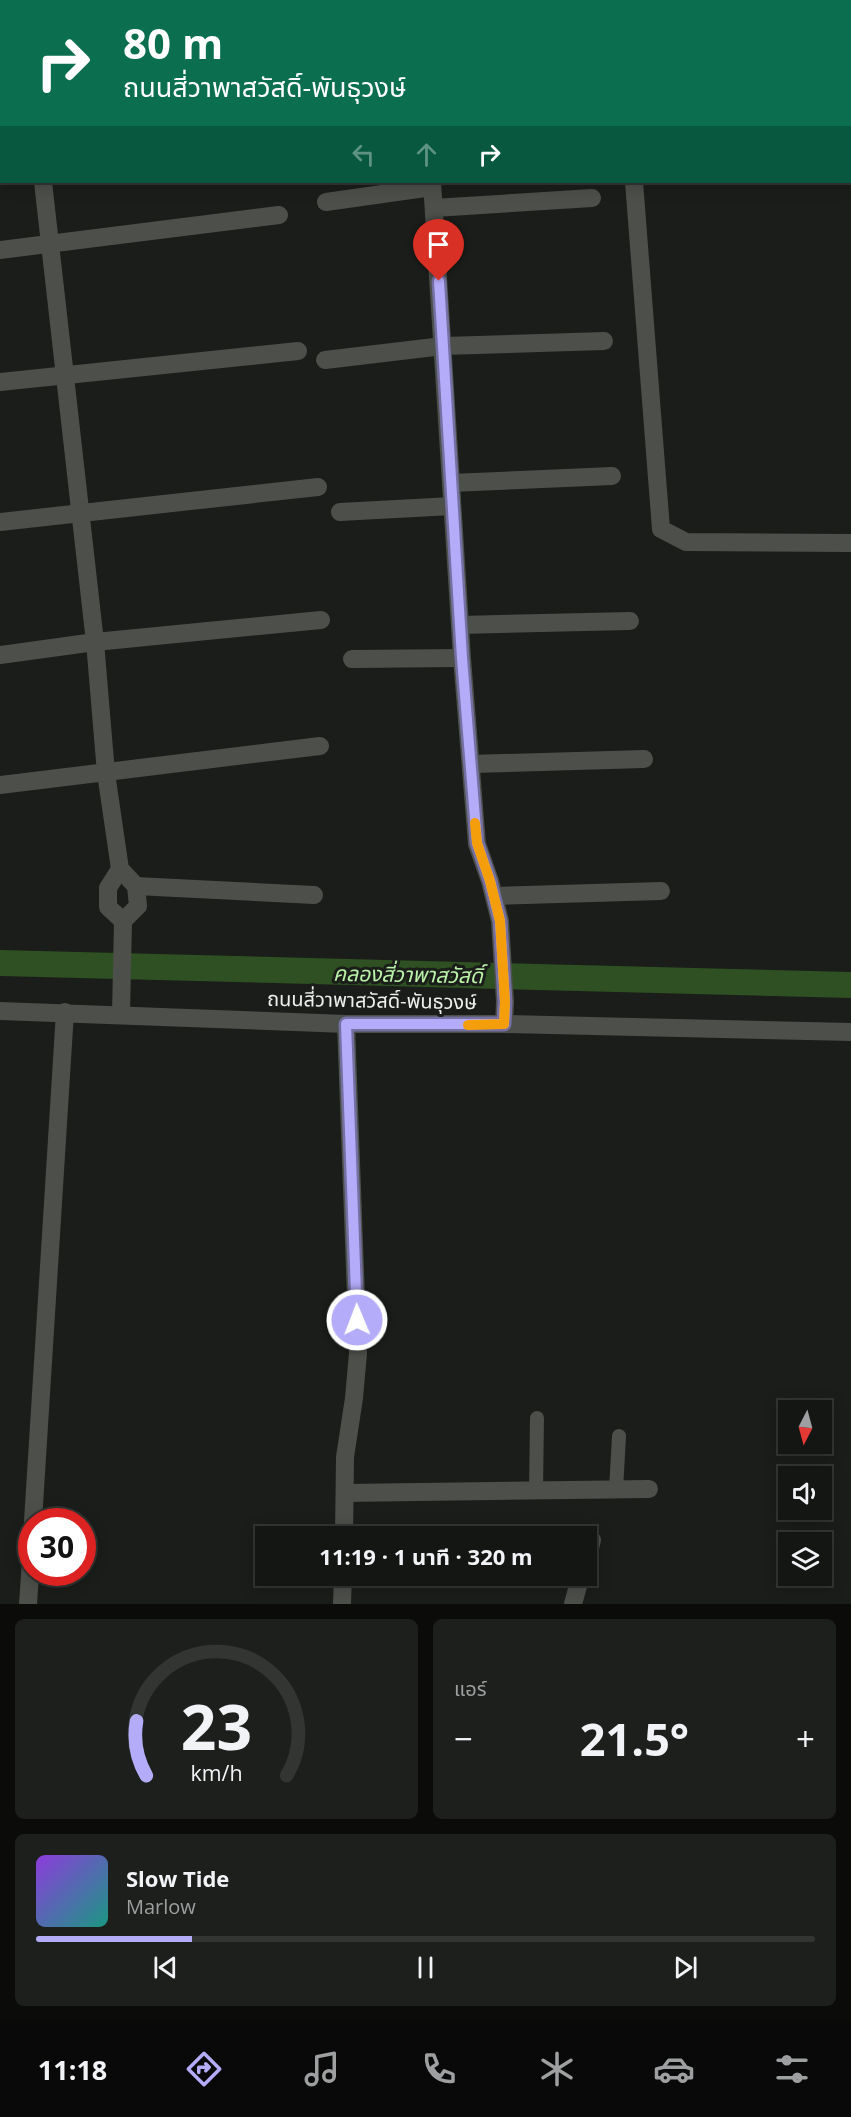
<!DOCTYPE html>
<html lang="th">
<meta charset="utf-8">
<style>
body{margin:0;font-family:"Open Sans","Noto Sans Thai",sans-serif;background:#1d1f1c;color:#f1f3f6;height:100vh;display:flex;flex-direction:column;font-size:22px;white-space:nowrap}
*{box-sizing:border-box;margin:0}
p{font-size:20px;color:#9d9fa0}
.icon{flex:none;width:33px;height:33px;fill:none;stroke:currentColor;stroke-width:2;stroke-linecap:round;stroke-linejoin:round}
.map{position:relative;height:1604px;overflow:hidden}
.details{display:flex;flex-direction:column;gap:15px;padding:15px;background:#0b0c0a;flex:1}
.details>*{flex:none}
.hud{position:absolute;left:0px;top:0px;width:852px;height:183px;box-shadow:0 3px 15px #0003,0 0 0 2px #333533;background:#0b6e4f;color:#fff;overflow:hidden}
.needle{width:39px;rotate:186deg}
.buttons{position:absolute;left:778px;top:1400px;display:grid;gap:12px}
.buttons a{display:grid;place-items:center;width:54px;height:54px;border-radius:0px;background:#141613;box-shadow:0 3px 15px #0003,0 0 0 2px #333533;font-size:30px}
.speed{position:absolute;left:18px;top:1508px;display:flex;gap:12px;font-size:30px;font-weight:700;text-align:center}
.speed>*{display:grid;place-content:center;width:78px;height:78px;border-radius:50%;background:#141613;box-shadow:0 3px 15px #0003,0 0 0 2px #333533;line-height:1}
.speed .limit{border:9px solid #d22;background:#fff;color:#111}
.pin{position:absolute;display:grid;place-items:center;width:51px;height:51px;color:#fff;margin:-62px -26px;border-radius:50% 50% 50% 0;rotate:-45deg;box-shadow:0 0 6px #0007}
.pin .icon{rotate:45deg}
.me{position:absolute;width:66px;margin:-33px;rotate:359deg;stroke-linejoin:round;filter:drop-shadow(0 0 4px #0008)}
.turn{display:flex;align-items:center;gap:21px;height:126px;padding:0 24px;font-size:27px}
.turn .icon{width:78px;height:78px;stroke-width:2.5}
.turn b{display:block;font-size:42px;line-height:51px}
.lanes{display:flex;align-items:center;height:57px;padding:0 24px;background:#0003;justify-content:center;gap:30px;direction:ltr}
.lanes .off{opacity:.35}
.big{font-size:45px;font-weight:700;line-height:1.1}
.details .widget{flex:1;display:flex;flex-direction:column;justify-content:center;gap:9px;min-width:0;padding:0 21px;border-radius:9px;background:#1d1f1c}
.details .dial{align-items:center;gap:0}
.dial svg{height:156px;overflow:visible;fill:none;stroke:#333533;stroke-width:7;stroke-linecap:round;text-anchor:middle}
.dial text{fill:#f1f3f6;stroke:none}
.song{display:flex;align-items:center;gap:18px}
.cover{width:72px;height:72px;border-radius:9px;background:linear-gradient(135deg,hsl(270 70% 55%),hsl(170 70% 35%))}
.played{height:6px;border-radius:3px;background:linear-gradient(90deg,#b4acf9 20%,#333533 20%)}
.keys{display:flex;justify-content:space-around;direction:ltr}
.heat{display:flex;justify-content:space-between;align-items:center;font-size:33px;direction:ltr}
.details .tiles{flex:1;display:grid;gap:15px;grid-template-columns:1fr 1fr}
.widget:last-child{grid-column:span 2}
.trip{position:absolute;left:255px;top:1526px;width:342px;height:60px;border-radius:0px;background:#141613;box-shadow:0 3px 15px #0003,0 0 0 2px #333533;font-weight:700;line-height:60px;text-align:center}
.tabs{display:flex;height:96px;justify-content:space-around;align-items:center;background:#080908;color:#9d9fa0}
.tabs .icon{width:42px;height:42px}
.tabs .active{color:#b4acf9}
.tabs b{font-size:27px;color:#f1f3f6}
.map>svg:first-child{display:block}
</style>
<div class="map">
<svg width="851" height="1604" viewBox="0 0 851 1604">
<rect width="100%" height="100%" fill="#1a1d19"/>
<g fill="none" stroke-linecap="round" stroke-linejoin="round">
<polyline stroke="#2e5022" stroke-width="26" points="0,963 851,985"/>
<polyline stroke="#828581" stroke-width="4" stroke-dasharray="6 3" stroke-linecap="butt" points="788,0 788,2"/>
<g stroke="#4c4f4a" stroke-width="14">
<polyline points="616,1490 619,1436"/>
<polyline points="536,1491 537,1418"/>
</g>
<g stroke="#4c4f4a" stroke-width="18">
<polyline points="23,0 23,2"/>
<polyline points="417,0 417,2"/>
<polyline points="620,0 621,2"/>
<polyline points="0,110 2,110"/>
<polyline points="43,182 95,642 106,773 120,869 136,886 138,906 123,921 121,1014"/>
<polyline points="432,182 462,658 477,844 490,881 500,921 505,1002 504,1024"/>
<polyline points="634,182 661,529 686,542 850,543"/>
<polyline points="326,202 432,187"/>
<polyline points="434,208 592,198"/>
<polyline points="0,250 279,215"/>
<polyline points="325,360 443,346 604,341"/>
<polyline points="0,382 298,351"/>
<polyline points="451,483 612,476"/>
<polyline points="340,512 452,506"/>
<polyline points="0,522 318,487"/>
<polyline points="460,625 630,621"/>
<polyline points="0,655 95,642 321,620"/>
<polyline points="352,659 462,658"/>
<polyline points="471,764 644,759"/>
<polyline points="0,785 320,746"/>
<polyline points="120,869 108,888 108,907 123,921"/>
<polyline points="136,886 314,895"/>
<polyline points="494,896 661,891"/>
<polyline points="0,1011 346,1024 504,1024 851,1032"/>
<polyline points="345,1493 649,1489"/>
<polyline points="33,1521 65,1012"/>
<polyline points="344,1536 345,1457 354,1398 358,1353 346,1024"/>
<polyline points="586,1565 592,1540"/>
<polyline points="28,1604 32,1545"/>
<polyline points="342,1604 343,1575"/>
<polyline points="573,1604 581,1575"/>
</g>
</g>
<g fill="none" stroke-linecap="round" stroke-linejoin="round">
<defs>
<polyline id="route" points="357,1320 346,1024 504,1024 505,1002 500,921 490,881 477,843 462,658 439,281"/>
</defs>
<use href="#route" stroke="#7570a2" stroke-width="15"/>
<use href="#route" stroke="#b4acf9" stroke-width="10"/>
<polyline stroke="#f59e0b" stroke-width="10" points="468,1025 504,1024 505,1002 500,921 490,881 477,843 475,823"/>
</g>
<g text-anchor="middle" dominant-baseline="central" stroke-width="6" stroke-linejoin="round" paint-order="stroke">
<g font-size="20" fill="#eef0ed" stroke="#1a1d19">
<text transform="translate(372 1000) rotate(1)">ถนนสี่วาพาสวัสดิ์-พันธุวงษ์</text>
</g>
<g font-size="21" font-style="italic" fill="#baf1a8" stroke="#1a1d19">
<text transform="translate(408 974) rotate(1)">คลองสี่วาพาสวัสดิ์</text>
</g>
</g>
</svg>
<div class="buttons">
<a><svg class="needle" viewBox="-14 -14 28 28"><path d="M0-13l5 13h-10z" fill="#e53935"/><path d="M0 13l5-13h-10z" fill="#9d9fa0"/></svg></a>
<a><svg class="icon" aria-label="sound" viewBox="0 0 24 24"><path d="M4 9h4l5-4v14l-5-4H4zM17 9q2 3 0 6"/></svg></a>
<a><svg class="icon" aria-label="layers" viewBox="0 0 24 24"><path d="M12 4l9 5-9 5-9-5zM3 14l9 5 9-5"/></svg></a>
</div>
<div class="speed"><div class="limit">30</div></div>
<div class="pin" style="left:439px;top:281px;background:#d93025"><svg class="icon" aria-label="arrive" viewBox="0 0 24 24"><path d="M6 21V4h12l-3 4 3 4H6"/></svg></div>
<svg class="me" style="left:357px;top:1320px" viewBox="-20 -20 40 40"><circle r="17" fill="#b4acf9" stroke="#fff" stroke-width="3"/><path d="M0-11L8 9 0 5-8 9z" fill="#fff"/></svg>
<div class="trip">11:19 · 1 นาที · 320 m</div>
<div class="hud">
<div class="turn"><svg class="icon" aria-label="right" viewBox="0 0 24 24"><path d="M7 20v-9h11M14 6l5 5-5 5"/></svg><div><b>80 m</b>ถนนสี่วาพาสวัสดิ์-พันธุวงษ์</div></div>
<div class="lanes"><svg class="icon off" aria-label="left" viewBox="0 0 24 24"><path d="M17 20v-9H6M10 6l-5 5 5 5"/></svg><svg class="icon off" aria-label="ahead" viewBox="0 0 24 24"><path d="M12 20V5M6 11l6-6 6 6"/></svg><svg class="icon" aria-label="right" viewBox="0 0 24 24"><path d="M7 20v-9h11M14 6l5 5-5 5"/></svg></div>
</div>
</div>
<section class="details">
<div class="tiles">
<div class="widget dial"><svg viewBox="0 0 100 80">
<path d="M14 69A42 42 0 1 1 86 69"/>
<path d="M14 69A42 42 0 0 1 9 41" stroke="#b4acf9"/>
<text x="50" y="56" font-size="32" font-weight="700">23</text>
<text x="50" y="72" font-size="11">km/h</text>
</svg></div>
<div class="widget"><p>แอร์</p>
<div class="heat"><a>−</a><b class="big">21.5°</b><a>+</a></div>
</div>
<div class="widget">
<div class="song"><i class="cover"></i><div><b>Slow Tide</b><p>Marlow</p></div></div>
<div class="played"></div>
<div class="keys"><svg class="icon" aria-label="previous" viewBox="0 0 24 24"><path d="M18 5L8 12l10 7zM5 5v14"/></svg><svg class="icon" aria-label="pause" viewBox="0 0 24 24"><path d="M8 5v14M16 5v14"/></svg><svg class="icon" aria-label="next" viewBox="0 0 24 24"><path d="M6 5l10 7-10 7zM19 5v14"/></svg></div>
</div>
</div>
</section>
<nav class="tabs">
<b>11:18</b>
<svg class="icon active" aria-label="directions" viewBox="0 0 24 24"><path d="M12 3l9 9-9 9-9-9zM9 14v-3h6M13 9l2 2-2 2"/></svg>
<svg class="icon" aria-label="music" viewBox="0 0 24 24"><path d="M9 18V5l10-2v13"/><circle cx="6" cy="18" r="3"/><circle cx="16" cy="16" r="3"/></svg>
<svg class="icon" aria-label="phone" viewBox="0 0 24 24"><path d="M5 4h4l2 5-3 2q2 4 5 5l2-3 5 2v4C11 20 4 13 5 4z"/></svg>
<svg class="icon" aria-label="climate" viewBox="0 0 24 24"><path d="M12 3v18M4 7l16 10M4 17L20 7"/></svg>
<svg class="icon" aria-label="car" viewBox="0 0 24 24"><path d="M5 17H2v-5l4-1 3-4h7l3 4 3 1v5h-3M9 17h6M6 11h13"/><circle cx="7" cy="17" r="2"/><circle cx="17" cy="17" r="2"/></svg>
<svg class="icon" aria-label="filters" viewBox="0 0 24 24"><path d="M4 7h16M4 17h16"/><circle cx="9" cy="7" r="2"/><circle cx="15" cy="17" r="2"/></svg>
</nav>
